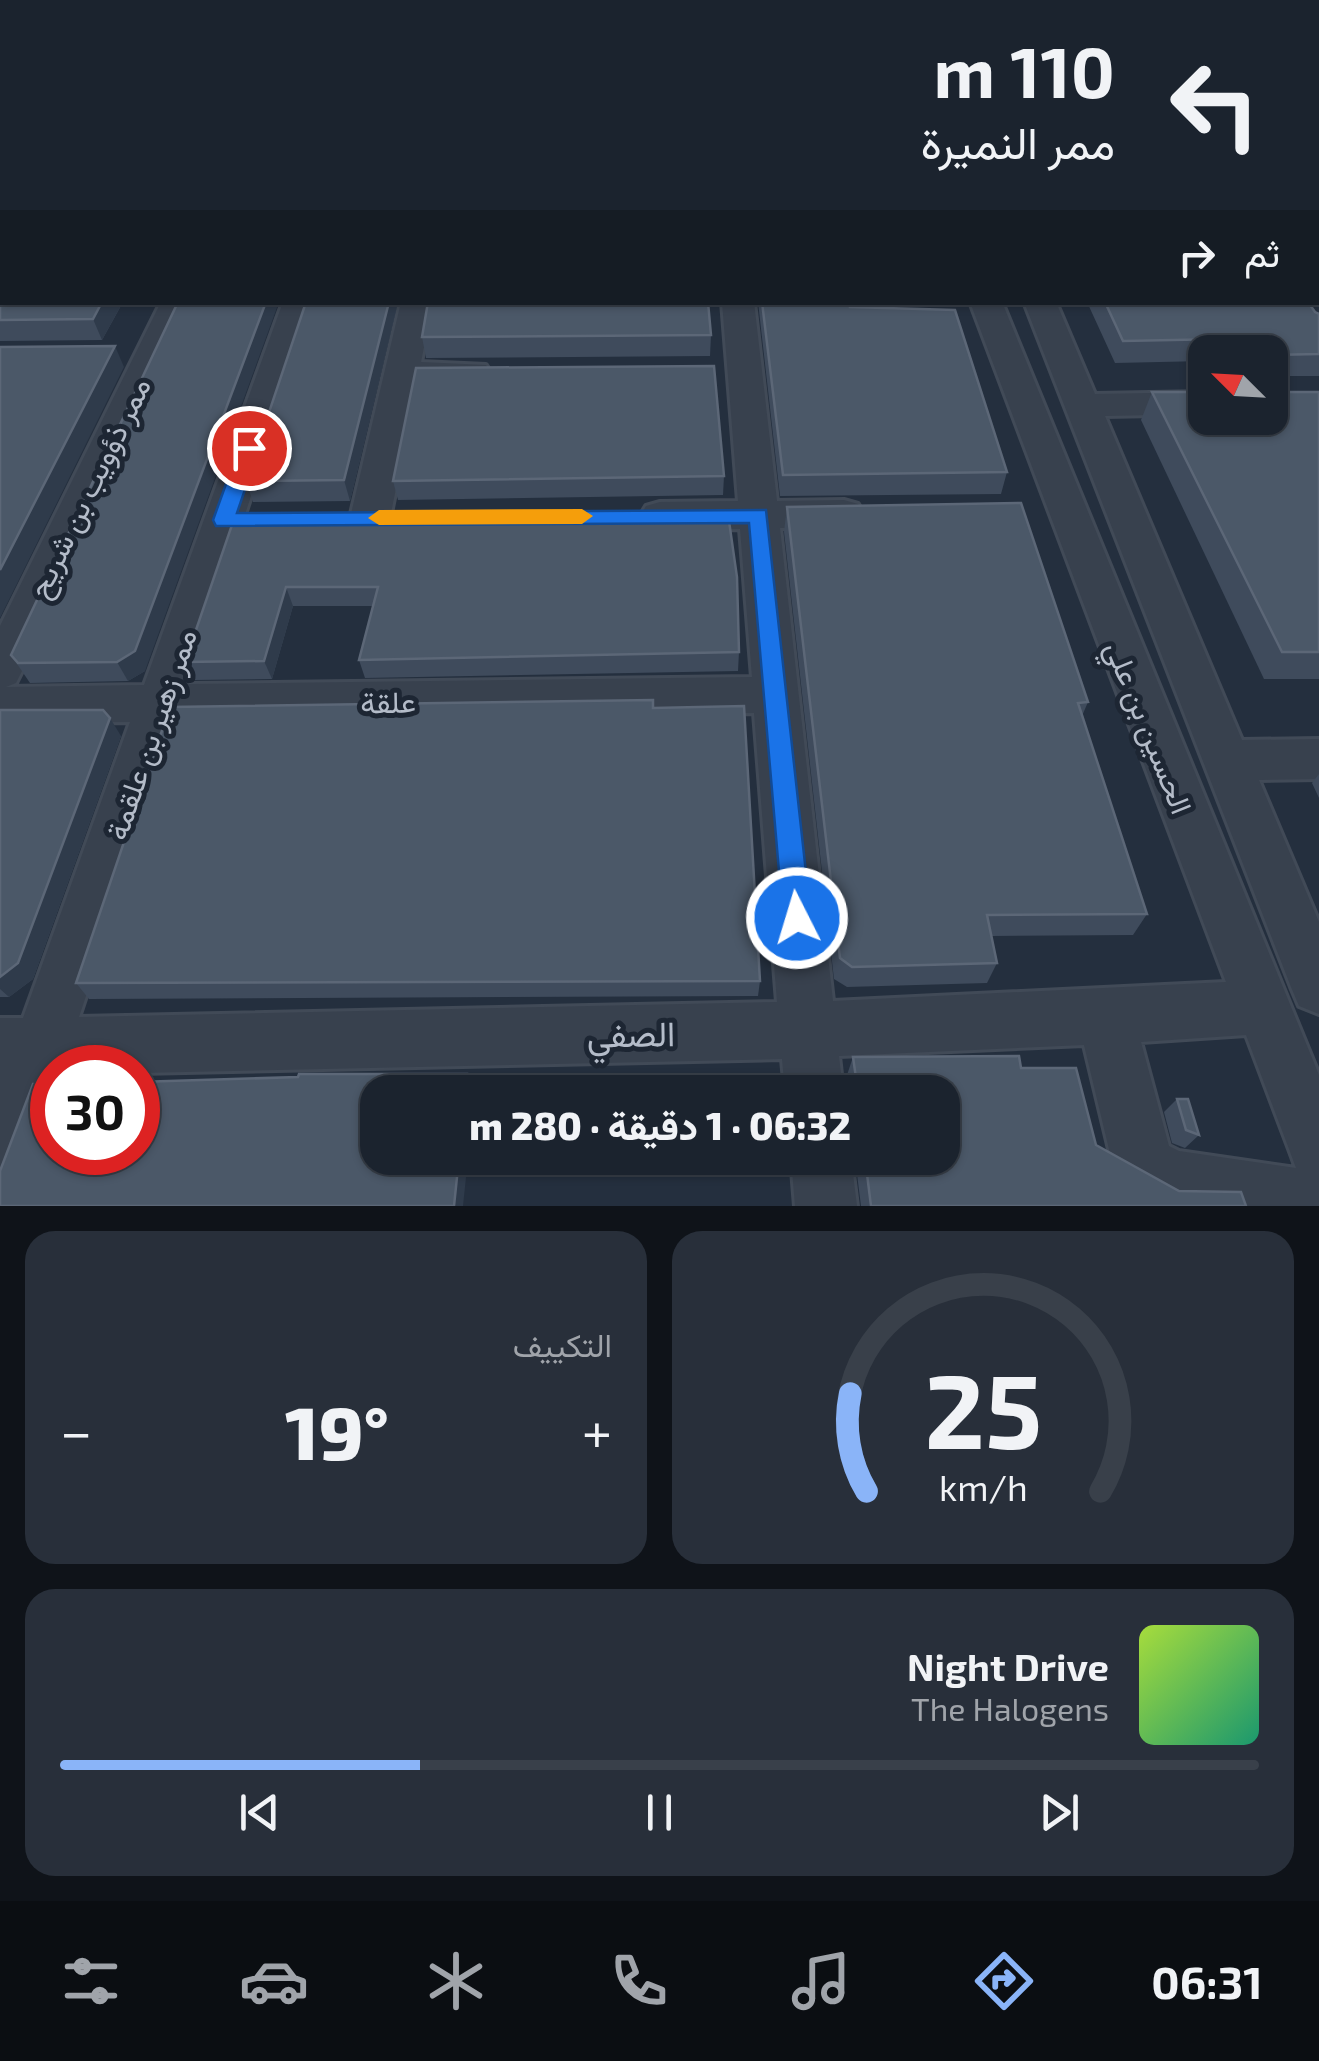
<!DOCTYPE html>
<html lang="ar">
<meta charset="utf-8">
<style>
body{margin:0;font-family:"Exo 2",Vazirmatn,sans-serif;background:#282f3a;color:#f1f3f6;direction:rtl;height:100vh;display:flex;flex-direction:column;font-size:38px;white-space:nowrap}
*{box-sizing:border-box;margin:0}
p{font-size:32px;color:#a0a4aa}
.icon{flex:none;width:55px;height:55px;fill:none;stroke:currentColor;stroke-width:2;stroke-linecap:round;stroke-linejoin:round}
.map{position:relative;height:1206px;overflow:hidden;direction:ltr}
.panel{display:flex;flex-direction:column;gap:25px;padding:25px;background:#0f1319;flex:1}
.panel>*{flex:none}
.banner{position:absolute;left:0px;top:0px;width:1320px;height:305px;box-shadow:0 2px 8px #0004,0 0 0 2px #39404a;direction:rtl;background:#1b232e;color:#f1f3f6;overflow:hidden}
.needle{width:65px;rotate:294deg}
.fabs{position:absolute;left:1188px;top:335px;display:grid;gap:20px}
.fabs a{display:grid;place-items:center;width:100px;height:100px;border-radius:20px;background:#1b232e;box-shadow:0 2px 8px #0004,0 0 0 2px #39404a;font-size:50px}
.speed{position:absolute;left:30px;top:1045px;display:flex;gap:20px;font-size:50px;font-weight:700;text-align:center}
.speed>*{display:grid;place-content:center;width:130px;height:130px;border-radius:50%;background:#1b232e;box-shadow:0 2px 8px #0004,0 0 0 2px #39404a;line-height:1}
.speed .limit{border:15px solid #d22;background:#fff;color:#111}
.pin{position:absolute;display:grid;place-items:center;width:85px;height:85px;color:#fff;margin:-42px;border:5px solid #fff;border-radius:50%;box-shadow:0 2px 10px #0007}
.me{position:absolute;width:110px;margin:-55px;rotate:355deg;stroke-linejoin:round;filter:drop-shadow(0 0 8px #0008)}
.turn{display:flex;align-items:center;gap:35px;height:210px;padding:0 40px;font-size:45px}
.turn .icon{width:130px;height:130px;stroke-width:2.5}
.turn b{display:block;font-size:70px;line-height:85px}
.then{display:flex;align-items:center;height:95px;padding:0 40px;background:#0003;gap:20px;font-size:38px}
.big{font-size:75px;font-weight:800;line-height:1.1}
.panel .widget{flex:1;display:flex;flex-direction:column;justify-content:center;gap:15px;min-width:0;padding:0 35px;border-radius:30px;background:#282f3a}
.panel .dial{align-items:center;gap:0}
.dial svg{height:260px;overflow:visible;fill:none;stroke:#39404a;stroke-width:7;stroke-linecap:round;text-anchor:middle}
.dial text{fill:#f1f3f6;stroke:none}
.song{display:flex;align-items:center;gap:30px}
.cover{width:120px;height:120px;border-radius:15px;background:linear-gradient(135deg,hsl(80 70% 55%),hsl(160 70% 35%))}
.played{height:10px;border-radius:5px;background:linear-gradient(90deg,#8ab4f8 30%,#39404a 30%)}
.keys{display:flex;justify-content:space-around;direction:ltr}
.heat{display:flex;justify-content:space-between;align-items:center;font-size:55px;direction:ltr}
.panel .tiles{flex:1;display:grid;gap:25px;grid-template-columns:1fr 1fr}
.widget:last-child{grid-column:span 2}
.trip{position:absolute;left:360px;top:1075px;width:600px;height:100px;border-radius:30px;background:#1b232e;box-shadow:0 2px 8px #0004,0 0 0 2px #39404a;font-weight:800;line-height:100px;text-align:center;direction:rtl}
.menu{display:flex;height:160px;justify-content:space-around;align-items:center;background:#0b0e12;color:#a0a4aa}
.menu .icon{width:70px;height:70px}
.menu .current{color:#8ab4f8}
.menu b{font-size:45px;color:#f1f3f6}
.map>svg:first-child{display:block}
</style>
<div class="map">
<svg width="1319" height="1206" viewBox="0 0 1319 1206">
<rect width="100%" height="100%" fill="#242f3e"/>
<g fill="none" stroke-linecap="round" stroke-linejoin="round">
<defs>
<g id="minor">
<polygon points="860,0 882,0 883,2 861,2"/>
<polygon points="903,0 925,0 926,2 904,2"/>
<rect x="0" y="5" width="2" height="14"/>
<path d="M161 302H193L22 671 16 683 6 687 144 685 283 302H315L189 684 752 677 740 529 660 530 646 526 640 516 646 506 660 502 738 501 722 302H754L777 501 844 500 858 504 864 514 858 524 844 528H780L833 1001 1226 982 970 302H1002L1319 1075V1206H1160L1122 1188 1113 1166 1084 1045 839 1056 843 1092H785L782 1059 138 1073V1068H52C52 1109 38 1148 22 1187L0 1196V1018H23L130 722 0 723V626ZM754 713 777 1002 79 1017 177 721ZM1246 1035 1289 1149 1296 1168 1179 1151 1169 1146 1141 1042Z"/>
<polygon points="401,302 433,302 421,362 486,365 491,373 486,381 417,384 390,518 384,528 370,532 356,528 350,518"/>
<polygon points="1024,302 1056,302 1095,394 1205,392 1205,414 1105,416 1242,740 1319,739 1319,779 1259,780 1319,922 1319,1014 1299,1006 1291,987"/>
<polygon points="791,1158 851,1158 857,1206 795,1206"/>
</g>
</defs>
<use href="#minor" stroke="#414a57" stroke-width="6"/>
<use href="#minor" fill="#38414e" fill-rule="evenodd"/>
</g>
<g fill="#3f4b5c">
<polygon points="0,53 2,302 123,302 102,340 0,341"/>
<polygon points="178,302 145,671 128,681 30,683 11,655"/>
<polygon points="306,302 398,302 350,501 253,502 246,481"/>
<polygon points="758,302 850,302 850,307 1007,472 1001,494 780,496"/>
<polygon points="1087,302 1308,302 1315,312 1319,314 1319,376 1270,376 1270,352 1205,352 1205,361 1115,363"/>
<polygon points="711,335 710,356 426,358 422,337"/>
<polygon points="1152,392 1319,392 1319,679 1264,679 1141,420"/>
<polygon points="724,476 723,495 398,500 393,481"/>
<polygon points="787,507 1088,702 1082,716 1147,914 1133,935 991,936 997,963 987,983 847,987 834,979 784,532"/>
<polygon points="234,519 739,652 738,671 365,678 359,660 373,606 293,606 272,679 194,680 185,662"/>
<polygon points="653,708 760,981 758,996 89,999 76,983"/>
<polygon points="0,710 121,736 33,979 9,997 0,997"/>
<polygon points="1319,774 1319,798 1312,783"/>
<polygon points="853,1057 1021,1068 1096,1145 1179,1191 1246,1206 861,1206 855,1158 942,1158 942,1092 848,1092 846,1078"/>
<polygon points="1177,1099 1199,1135 1185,1148 1172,1143 1164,1112"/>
</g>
<g fill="#2f3b4b">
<polygon points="0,0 18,0 16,2 2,2 2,7"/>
<polygon points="102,302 123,302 102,340 93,319"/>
<polygon points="266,302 279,302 145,671 128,681 117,662"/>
<polygon points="389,302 398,302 350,501 344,480"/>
<polygon points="115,346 124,367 0,618 0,570"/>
<polygon points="286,587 293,606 272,679 264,661"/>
<polygon points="110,718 121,736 33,979 9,997 0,989 0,977"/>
<polygon points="467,1074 473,1092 465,1092"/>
<polygon points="459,1158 468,1158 463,1206 454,1206"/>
</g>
<g fill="#4b5868" stroke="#5c6777" stroke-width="2.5">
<polygon points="172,0 398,0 403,2 170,2"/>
<polygon points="425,0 855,0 856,2 421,2"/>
<polygon points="958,0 1319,0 1319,275 1318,275 1318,2 960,2"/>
<polygon points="2,50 2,302 102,302 93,319 0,320 0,53"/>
<polygon points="178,302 266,302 135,651 117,662 18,663 11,655"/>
<polygon points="306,302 389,302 344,480 246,481"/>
<polygon points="428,302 708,302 711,335 422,337"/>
<polygon points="762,302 850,302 850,307 955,310 1007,472 783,475"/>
<polygon points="1105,302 1308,302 1315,312 1319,314 1319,354 1270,355 1270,352 1232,352 1224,339 1123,341"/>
<polygon points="115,346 0,570 0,347"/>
<polygon points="714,366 724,476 393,481 416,368"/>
<polygon points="1152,392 1205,392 1205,418 1270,418 1270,392 1319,392 1319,652 1282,652"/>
<polygon points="1021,503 1088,702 1078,703 1147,914 987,915 997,963 852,967 840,958 787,507"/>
<polygon points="714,513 729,521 737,577 739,652 359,660 378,587 286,587 264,661 185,662 234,519"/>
<polygon points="653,700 653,708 744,706 760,981 76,983 170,707"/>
<polygon points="0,710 103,710 110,718 18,963 0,977"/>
<polygon points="1019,1056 1021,1068 1076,1068 1096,1145 1179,1191 1241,1192 1246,1206 871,1206 865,1158 942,1158 942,1092 858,1092 853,1057"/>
<polygon points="299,1074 467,1074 465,1092 378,1092 378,1158 459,1158 454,1206 0,1206 0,1171 33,1084 52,1084 52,1152 138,1152 138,1082 298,1077"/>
<polygon points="1177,1099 1188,1099 1199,1135 1186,1130"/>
</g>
<polygon fill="#1a73e8" stroke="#114b97" stroke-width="2.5" points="249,441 259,448 237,513 766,510 811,918 807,927 797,931 787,927 783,918 749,523 216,526 213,520 239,448"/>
<polygon fill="#f59e0b" points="582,509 593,516 582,524 379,525 368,518 379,510"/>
<g text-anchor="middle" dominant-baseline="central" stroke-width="10" stroke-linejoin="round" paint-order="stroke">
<g font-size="30" fill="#b4bcc9" stroke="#1d2633">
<text transform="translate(88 487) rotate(-64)">ممر ذؤويب بن شريح</text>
<text transform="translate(388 701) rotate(-1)">علقة</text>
<text transform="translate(1150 727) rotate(68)">الحسين بن علي</text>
<text transform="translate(150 734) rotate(-71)">ممر زهير بن علقمة</text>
</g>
<g font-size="35" fill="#b4bcc9" stroke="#1d2633">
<text transform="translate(631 1033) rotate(-1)">الصفي</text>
</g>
</g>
</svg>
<div class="fabs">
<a><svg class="needle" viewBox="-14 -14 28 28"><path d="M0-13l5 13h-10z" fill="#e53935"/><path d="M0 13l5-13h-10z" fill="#a0a4aa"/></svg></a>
</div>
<div class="speed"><div class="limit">30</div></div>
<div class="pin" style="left:249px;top:448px;background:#d93025"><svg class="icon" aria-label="arrive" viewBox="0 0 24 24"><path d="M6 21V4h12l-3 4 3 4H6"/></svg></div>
<svg class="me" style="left:797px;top:918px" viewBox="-20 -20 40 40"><circle r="17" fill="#1a73e8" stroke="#fff" stroke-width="3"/><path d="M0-11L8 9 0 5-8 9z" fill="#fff"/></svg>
<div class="trip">06:32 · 1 دقيقة · 280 m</div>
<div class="banner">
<div class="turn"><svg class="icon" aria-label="left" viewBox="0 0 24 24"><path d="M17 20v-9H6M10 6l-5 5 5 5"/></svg><div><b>110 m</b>ممر النميرة</div></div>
<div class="then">ثم<svg class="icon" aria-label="right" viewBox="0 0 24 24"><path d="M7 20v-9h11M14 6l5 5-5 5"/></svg></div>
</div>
</div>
<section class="panel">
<div class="tiles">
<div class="widget dial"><svg viewBox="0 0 100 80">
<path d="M14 69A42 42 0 1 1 86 69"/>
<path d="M14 69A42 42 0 0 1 9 39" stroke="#8ab4f8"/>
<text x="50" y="56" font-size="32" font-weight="700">25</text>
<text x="50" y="72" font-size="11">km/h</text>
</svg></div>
<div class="widget"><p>التكييف</p>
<div class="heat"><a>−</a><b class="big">19°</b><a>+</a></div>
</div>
<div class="widget">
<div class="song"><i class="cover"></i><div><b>Night Drive</b><p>The Halogens</p></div></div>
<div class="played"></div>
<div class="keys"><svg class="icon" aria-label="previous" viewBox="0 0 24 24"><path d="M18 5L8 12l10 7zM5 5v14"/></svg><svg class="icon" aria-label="pause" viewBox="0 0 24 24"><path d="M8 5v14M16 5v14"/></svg><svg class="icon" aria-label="next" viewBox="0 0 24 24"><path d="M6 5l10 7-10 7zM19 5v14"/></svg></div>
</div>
</div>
</section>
<nav class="menu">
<b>06:31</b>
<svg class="icon current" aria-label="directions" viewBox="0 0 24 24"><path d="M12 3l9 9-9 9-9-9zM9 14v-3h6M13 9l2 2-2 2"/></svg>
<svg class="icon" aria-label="music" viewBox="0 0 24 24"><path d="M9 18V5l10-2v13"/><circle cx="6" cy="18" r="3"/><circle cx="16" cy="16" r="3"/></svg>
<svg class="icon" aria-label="phone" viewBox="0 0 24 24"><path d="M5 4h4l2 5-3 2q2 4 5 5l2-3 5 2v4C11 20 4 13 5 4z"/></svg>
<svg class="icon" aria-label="climate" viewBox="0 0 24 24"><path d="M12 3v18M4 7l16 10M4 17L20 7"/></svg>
<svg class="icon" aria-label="car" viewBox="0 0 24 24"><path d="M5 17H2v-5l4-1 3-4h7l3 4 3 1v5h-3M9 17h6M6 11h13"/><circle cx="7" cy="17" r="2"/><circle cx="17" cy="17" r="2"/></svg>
<svg class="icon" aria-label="filters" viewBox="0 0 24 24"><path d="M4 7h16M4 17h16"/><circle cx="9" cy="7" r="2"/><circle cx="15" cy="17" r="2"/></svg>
</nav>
